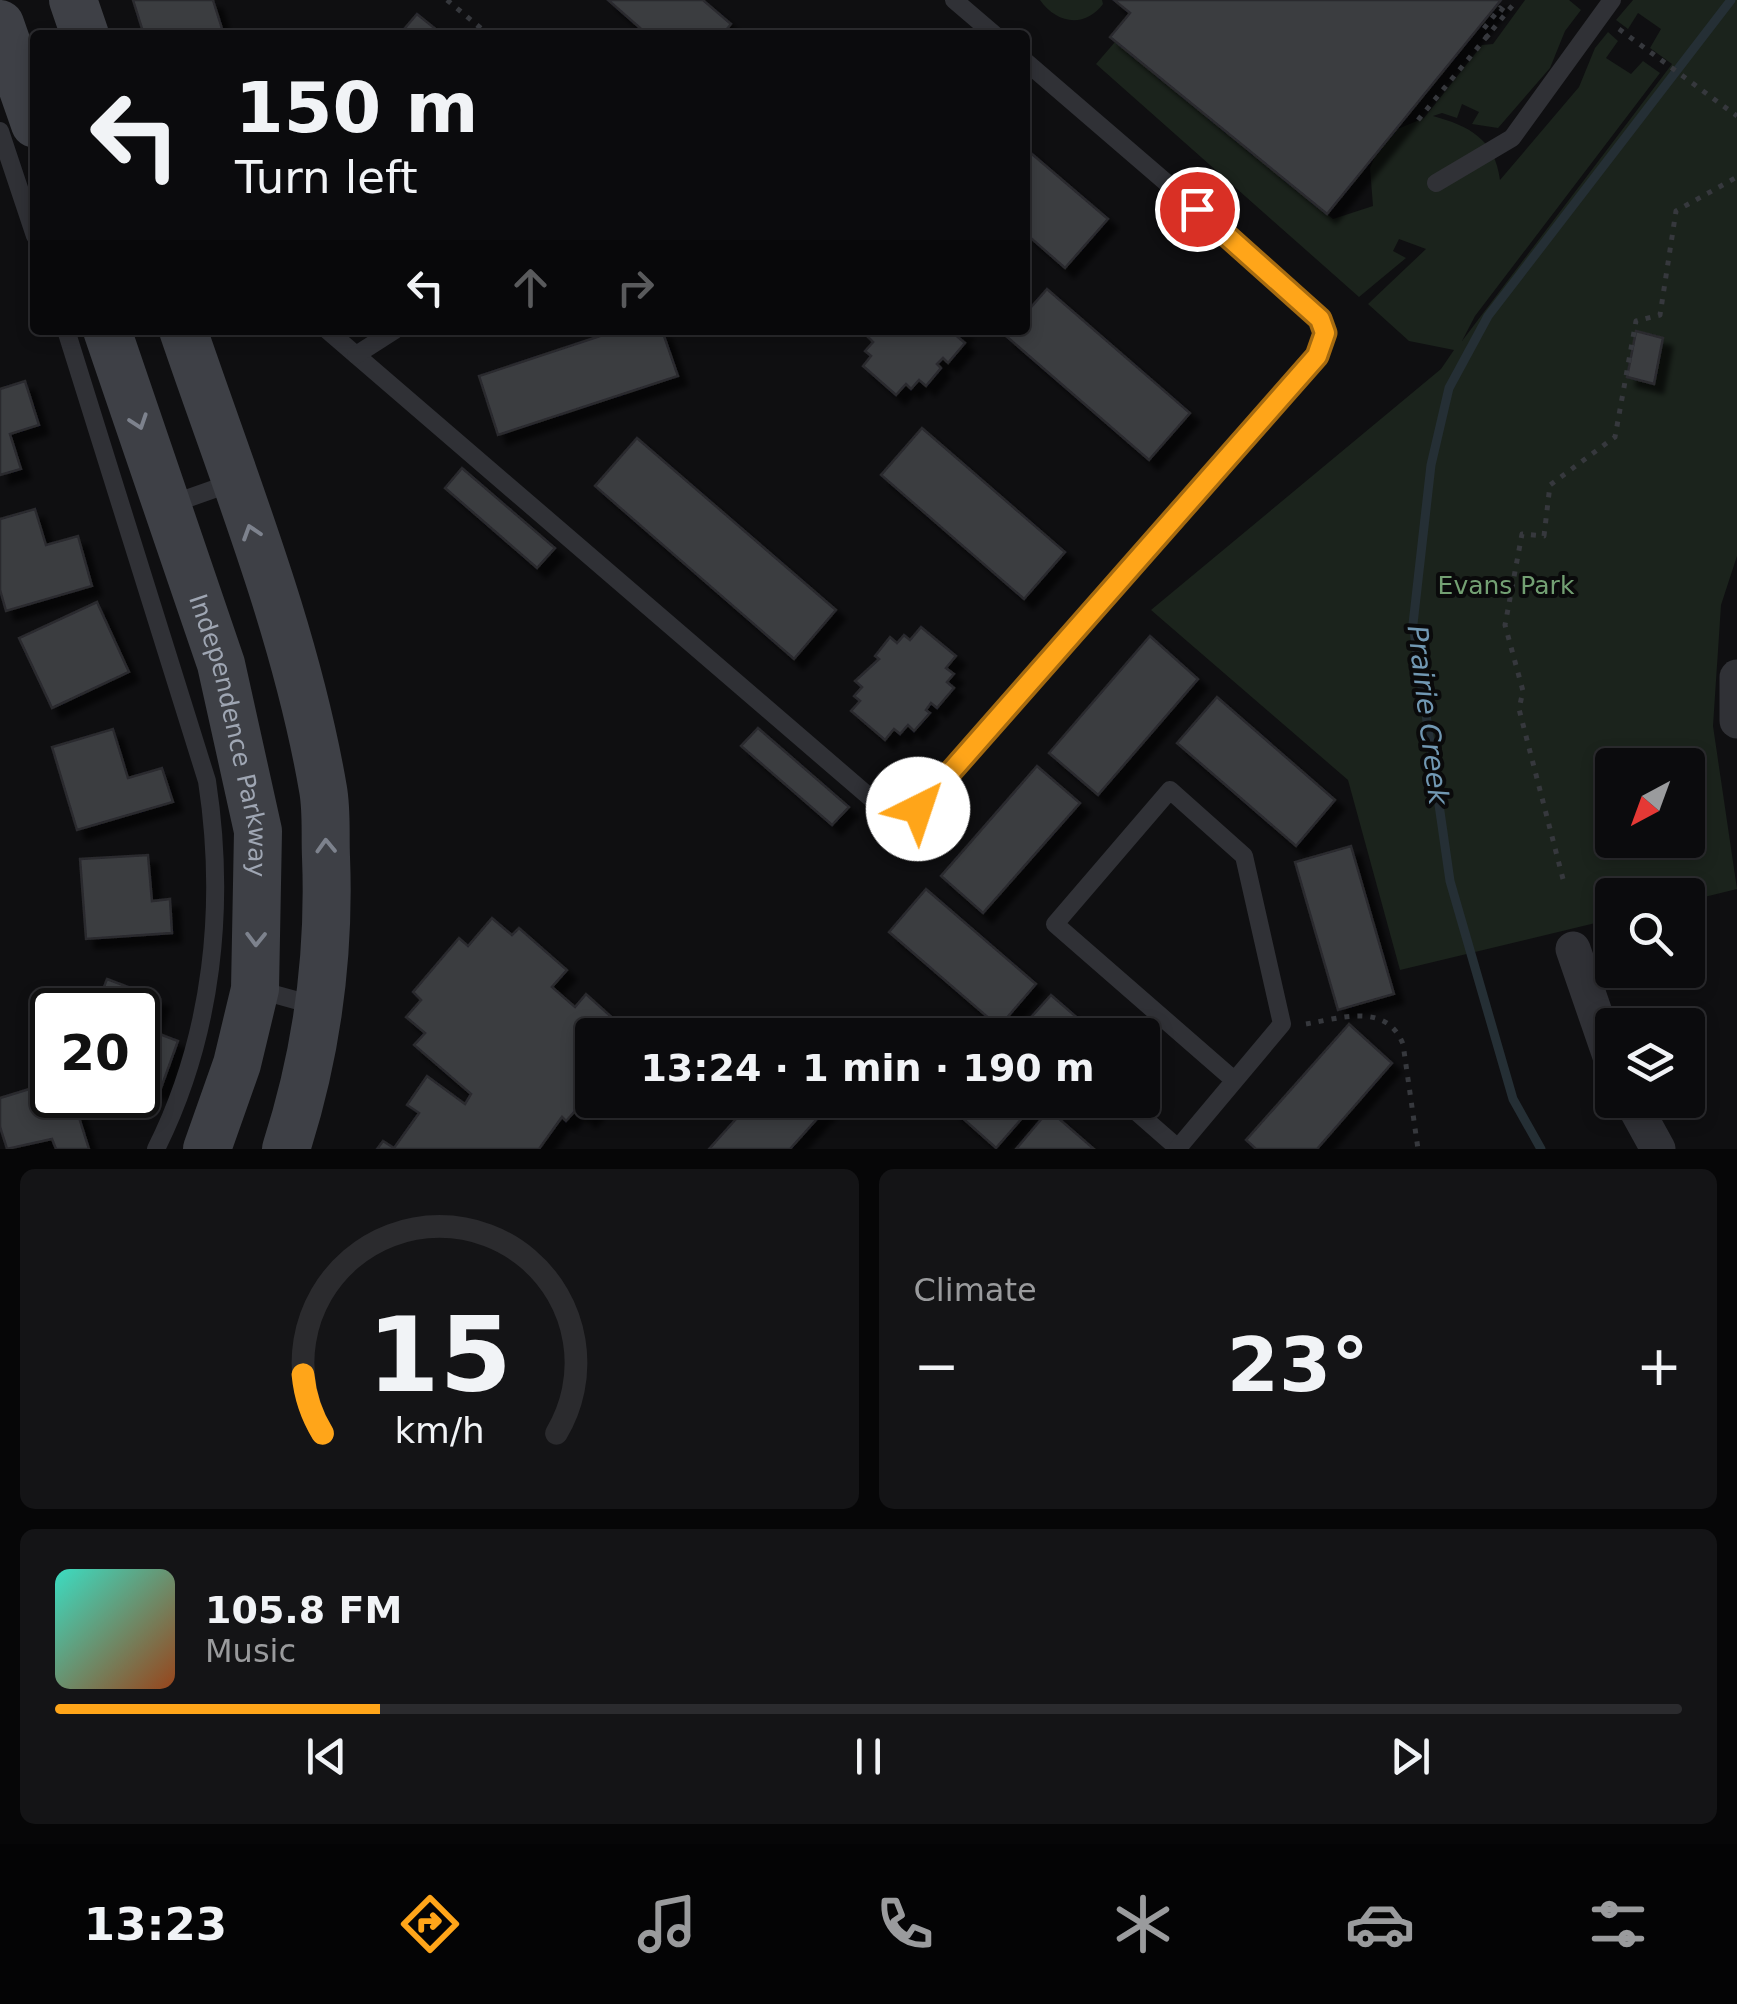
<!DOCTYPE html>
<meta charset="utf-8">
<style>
body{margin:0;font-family:"DejaVu Sans",sans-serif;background:#141416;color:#f1f3f6;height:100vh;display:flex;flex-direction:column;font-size:38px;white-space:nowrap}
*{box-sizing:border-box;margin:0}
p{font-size:32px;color:#9a9b9d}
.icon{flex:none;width:55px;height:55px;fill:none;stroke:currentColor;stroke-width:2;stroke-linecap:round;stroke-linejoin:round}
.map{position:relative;height:1149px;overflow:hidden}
.drawer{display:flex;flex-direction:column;gap:20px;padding:20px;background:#060607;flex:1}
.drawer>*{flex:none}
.top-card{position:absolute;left:30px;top:30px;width:1000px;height:305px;border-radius:10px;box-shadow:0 5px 15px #0003,0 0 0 2px #2b2b2e;background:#0b0b0d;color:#f1f3f6;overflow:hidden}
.needle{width:65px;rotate:221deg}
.tools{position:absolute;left:1595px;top:748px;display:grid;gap:20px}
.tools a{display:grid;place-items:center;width:110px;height:110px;border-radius:10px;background:#0b0b0d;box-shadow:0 5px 15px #0003,0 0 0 2px #2b2b2e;font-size:50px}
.speed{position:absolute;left:30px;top:988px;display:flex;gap:20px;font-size:50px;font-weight:700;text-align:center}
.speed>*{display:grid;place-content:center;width:130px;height:130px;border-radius:50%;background:#0b0b0d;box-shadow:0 5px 15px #0003,0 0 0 2px #2b2b2e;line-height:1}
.speed .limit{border:5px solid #111;border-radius:15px;background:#fff;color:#111}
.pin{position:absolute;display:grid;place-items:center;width:85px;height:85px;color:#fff;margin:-42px;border:5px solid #fff;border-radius:50%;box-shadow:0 2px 10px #0007}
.me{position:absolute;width:110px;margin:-55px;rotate:41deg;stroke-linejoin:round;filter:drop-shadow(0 0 8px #0008)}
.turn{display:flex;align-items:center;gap:35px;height:210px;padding:0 40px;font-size:45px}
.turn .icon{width:130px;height:130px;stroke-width:2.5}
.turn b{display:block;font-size:70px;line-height:85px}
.lanes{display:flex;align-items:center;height:95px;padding:0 40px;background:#0003;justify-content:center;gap:50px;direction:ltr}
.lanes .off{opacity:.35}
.big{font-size:75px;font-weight:700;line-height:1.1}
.drawer .tile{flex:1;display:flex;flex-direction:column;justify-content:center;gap:15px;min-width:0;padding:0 35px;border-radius:15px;background:#141416}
.drawer .dial{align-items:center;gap:0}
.dial svg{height:260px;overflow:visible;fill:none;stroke:#2b2b2e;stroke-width:7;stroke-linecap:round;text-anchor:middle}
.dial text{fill:#f1f3f6;stroke:none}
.song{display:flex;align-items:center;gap:30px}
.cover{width:120px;height:120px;border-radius:15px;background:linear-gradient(135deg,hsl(170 70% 55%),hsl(20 70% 35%))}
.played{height:10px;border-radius:5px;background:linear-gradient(90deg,#ffa519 20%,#2b2b2e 20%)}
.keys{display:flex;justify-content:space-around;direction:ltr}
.heat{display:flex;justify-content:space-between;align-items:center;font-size:55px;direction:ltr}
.drawer .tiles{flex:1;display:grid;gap:20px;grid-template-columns:1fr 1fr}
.tile:last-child{grid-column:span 2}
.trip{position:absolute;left:575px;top:1018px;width:585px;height:100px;border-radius:10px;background:#0b0b0d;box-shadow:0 5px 15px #0003,0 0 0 2px #2b2b2e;font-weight:700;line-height:100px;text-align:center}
.tab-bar{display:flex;height:160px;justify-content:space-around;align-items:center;background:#040405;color:#9a9b9d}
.tab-bar .icon{width:70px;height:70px}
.tab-bar .active{color:#ffa519}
.tab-bar b{font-size:45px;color:#f1f3f6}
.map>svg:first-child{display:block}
</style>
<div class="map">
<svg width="1737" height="1149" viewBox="0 0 1737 1149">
<defs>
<filter id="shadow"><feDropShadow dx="9" dy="9" stdDeviation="2.5" flood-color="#0009"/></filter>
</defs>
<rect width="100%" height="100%" fill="#0f0f11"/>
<g fill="#1b231c" fill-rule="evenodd">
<path d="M1040 0H1102L1103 4C1084 29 1056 23 1040 0Z"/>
<path d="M1525 0H1569L1581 10 1565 31 1550 68 1498 128 1472 124 1479 112 1462 104 1457 118 1442 113 1433 116C1469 126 1495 139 1500 180L1579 87 1595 48 1608 32 1618 41 1606 58 1631 74 1643 61 1660 73 1475 316 1462 341 1672 64 1650 48 1661 29 1638 13 1628 29 1616 20 1633 0H1737V556L1721 605 1713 726 1737 889 1688 901V895H1612V919L1400 970 1348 780 1151 610 1441 369 1454 350 1409 341 1368 304 1426 249 1399 239 1393 251 1406 258 1359 297 1096 64 1115 42 1333 219 1373 206 1370 168 1379 147 1393 131 1424 118 1482 45 1493 44ZM1612 765H1688V840H1612Z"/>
</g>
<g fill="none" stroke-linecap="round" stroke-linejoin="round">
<polyline stroke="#252f35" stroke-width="9" points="1541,1149 1513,1099 1450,881 1413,624 1431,465 1449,388 1488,316 1731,0"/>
</g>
<g fill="#3b3c41" stroke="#29292d" stroke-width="2.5" filter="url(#shadow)">
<polygon points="133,0 213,0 224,35 144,35"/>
<polygon points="608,0 703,0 731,24 722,35 648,35"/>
<polygon points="1114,0 1501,0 1327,214 1110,37 1130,13"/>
<polygon points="417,14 443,35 399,35"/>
<polygon points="1025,148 1108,219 1065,268 1025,233"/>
<polygon points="1047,289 1190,413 1149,460 1006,336 1011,330 1025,330 1025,314"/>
<polygon points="618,330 662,330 678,376 498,435 479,376"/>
<polygon points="871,330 964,330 958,337 965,343 948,363 943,358 937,364 941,368 926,386 919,380 911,389 906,384 896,395 863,366 871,356 865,351 873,342 866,335"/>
<polygon points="1636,331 1663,338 1654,384 1627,377"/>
<polygon points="25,381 39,425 10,434 21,469 0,475 0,389"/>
<polygon points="922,428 1065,552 1024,599 881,475"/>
<polygon points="637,438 836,610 794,659 595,486"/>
<polygon points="462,468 555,548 537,568 445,488"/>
<polygon points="35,509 46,545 78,536 92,586 6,611 0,590 0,519"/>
<polygon points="97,602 129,672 52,708 19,638"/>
<polygon points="921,627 956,656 946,668 954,674 947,682 954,688 937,708 931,703 926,710 930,713 914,731 908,725 900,734 894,729 885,740 851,711 860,701 854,696 862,687 855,681 879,659 875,656 890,637 897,643 904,635 910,640"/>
<polygon points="1150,636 1198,679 1098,795 1049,753"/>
<polygon points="1217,697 1335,800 1296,846 1177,743"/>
<polygon points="758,728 849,807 832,825 741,746"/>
<polygon points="113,729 128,778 162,768 173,802 77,830 52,747"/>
<polygon points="1037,766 1080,803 983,913 941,876"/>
<polygon points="1351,846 1394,994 1338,1010 1295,862"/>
<polygon points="148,855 152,901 170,899 172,933 86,939 80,859"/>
<polygon points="926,889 1036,984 999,1027 889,932"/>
<polygon points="492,918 512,935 519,928 567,970 552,987 575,1007 586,994 627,1031 623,1035 592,1035 592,1100 602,1100 587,1118 577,1109 566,1121 562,1117 539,1149 377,1149 383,1141 394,1148 419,1113 407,1105 427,1076 465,1104 471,1094 414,1045 425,1033 406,1017 421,1000 413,992 459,938 468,946"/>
<polygon points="107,979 160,999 149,1030 178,1041 160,1091 138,1083 138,1010 95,1010"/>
<polygon points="1051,995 1096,1034 1095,1035 1015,1035"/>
<polygon points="1349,1024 1392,1063 1317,1149 1256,1149 1246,1140"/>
<polygon points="52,1082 52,1095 72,1095 89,1149 56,1149 52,1139 7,1149 0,1127 0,1098"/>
<polygon points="753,1100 834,1100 790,1149 709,1149"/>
<polygon points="958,1100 1038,1100 996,1148 951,1108"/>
<polygon points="1049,1110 1094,1149 1016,1149"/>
</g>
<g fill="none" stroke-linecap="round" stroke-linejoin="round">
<g stroke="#36383d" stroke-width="5" stroke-dasharray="5 8" stroke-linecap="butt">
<polyline points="447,0 489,35"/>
<polyline points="1619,29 1737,116"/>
<polyline points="1489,38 1482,31 1500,8 1509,15"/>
<polyline points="1418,120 1517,0"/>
<polyline points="1563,879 1519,709 1523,691 1505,625 1522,534 1544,536 1550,485 1615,437 1636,321 1660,315 1676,211 1737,177"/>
<path d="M1306 1024C1341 1018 1386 1002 1403 1044L1418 1149"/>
</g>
<g stroke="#303136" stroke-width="18">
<polyline points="954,0 995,35"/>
<polyline points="0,131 35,236"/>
<polyline points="1436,183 1512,138 1612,0"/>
<path d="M66 330 207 781C226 905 213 1035 156 1149"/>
<polyline points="327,330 880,806 905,814 918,809 1317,357 1325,333 1312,308 1025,61"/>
<polyline points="356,355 395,330"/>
<polyline points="169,505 234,482"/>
<polyline points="255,989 317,1006"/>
<polyline points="1123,1100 1179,1149"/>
<polyline points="1178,1148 1282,1024 1244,856 1170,790 1055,924 1234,1080"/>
</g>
<g stroke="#303136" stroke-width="35">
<polyline points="1737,677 1737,721"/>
<polyline points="1573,949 1612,1062"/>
<polyline points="1631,1100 1658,1149"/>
</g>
<g stroke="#3e4046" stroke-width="48">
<polyline points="73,0 85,35"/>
<polyline points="0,24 35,124"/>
<path id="s1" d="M107 330 221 664 258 831 255 989 237 1064 207 1149"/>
<path d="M183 330C234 480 296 632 323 789 327 811 325 835 326 857 330 958 317 1053 286 1149"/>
</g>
</g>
<defs><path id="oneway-chevron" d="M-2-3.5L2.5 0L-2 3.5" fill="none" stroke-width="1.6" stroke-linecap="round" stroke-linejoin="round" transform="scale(2.5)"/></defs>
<g stroke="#7d828d">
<use href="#oneway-chevron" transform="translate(139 422) rotate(71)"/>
<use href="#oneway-chevron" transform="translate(251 532) rotate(-108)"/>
<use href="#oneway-chevron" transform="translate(326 846) rotate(-92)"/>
<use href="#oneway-chevron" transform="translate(256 939) rotate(91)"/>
</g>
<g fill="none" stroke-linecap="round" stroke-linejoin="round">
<defs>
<polyline id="route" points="918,809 1317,356 1325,333 1320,319 1197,209"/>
</defs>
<use href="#route" stroke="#a66b10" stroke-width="25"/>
<use href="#route" stroke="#ffa519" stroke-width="18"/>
</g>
<g text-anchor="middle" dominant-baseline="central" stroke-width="8" stroke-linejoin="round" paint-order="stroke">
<g font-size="25" fill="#73a073" stroke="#0a0a0b">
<text x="1506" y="585">Evans Park</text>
</g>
<g font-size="25" fill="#9fa6b3" stroke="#0a0a0b">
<text stroke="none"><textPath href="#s1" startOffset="425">Independence Parkway</textPath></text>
</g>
<g font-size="28" font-style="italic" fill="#7198b3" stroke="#0a0a0b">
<text transform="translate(1428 715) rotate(83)">Prairie Creek</text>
</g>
</g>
</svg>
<div class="tools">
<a><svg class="needle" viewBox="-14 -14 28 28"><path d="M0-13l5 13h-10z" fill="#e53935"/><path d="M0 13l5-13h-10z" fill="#9a9b9d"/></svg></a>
<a><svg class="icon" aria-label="search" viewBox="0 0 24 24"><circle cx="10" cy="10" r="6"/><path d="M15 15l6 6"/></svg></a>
<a><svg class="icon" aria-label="layers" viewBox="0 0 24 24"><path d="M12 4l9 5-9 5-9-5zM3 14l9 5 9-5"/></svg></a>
</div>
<div class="speed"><div class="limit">20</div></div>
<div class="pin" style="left:1197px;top:209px;background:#d93025"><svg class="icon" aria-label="arrive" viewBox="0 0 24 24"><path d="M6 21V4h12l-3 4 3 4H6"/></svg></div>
<svg class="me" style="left:918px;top:809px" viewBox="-20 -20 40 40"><circle r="19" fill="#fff"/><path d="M0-13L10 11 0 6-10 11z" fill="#ffa519"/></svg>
<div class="trip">13:24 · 1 min · 190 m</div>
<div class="top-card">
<div class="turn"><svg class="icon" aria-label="left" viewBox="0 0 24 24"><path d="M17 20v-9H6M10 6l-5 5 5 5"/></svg><div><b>150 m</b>Turn left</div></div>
<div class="lanes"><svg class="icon" aria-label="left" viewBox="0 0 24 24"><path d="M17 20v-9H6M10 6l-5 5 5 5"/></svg><svg class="icon off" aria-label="ahead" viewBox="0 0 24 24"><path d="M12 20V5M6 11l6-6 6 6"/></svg><svg class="icon off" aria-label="right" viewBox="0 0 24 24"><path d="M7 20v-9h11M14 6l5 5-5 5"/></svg></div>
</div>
</div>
<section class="drawer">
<div class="tiles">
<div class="tile dial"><svg viewBox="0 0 100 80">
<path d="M14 69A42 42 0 1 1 86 69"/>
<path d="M14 69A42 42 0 0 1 8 51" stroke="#ffa519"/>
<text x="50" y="56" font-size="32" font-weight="700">15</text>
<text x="50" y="72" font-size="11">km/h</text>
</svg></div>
<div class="tile"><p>Climate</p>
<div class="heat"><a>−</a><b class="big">23°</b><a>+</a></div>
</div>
<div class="tile">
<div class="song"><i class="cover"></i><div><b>105.8 FM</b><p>Music</p></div></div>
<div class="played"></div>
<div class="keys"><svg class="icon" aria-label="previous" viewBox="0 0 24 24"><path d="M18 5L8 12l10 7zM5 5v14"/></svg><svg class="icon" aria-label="pause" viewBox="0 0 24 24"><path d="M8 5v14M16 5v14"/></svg><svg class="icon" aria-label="next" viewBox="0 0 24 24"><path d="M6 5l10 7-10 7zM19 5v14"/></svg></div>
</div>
</div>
</section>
<nav class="tab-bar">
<b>13:23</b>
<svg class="icon active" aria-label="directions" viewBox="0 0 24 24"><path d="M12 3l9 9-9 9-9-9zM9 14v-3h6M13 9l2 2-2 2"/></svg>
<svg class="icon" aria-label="music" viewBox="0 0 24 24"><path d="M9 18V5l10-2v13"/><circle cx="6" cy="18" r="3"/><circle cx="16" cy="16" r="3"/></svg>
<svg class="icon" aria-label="phone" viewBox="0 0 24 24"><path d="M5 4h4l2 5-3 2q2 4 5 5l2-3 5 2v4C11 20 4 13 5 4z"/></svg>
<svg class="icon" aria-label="climate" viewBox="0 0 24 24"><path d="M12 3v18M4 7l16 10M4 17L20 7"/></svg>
<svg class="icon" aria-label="car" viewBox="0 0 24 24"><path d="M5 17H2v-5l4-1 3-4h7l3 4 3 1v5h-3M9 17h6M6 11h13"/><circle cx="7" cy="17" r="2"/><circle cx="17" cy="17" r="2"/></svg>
<svg class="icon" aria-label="filters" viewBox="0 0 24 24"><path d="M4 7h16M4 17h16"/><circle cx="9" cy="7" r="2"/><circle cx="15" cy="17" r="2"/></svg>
</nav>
